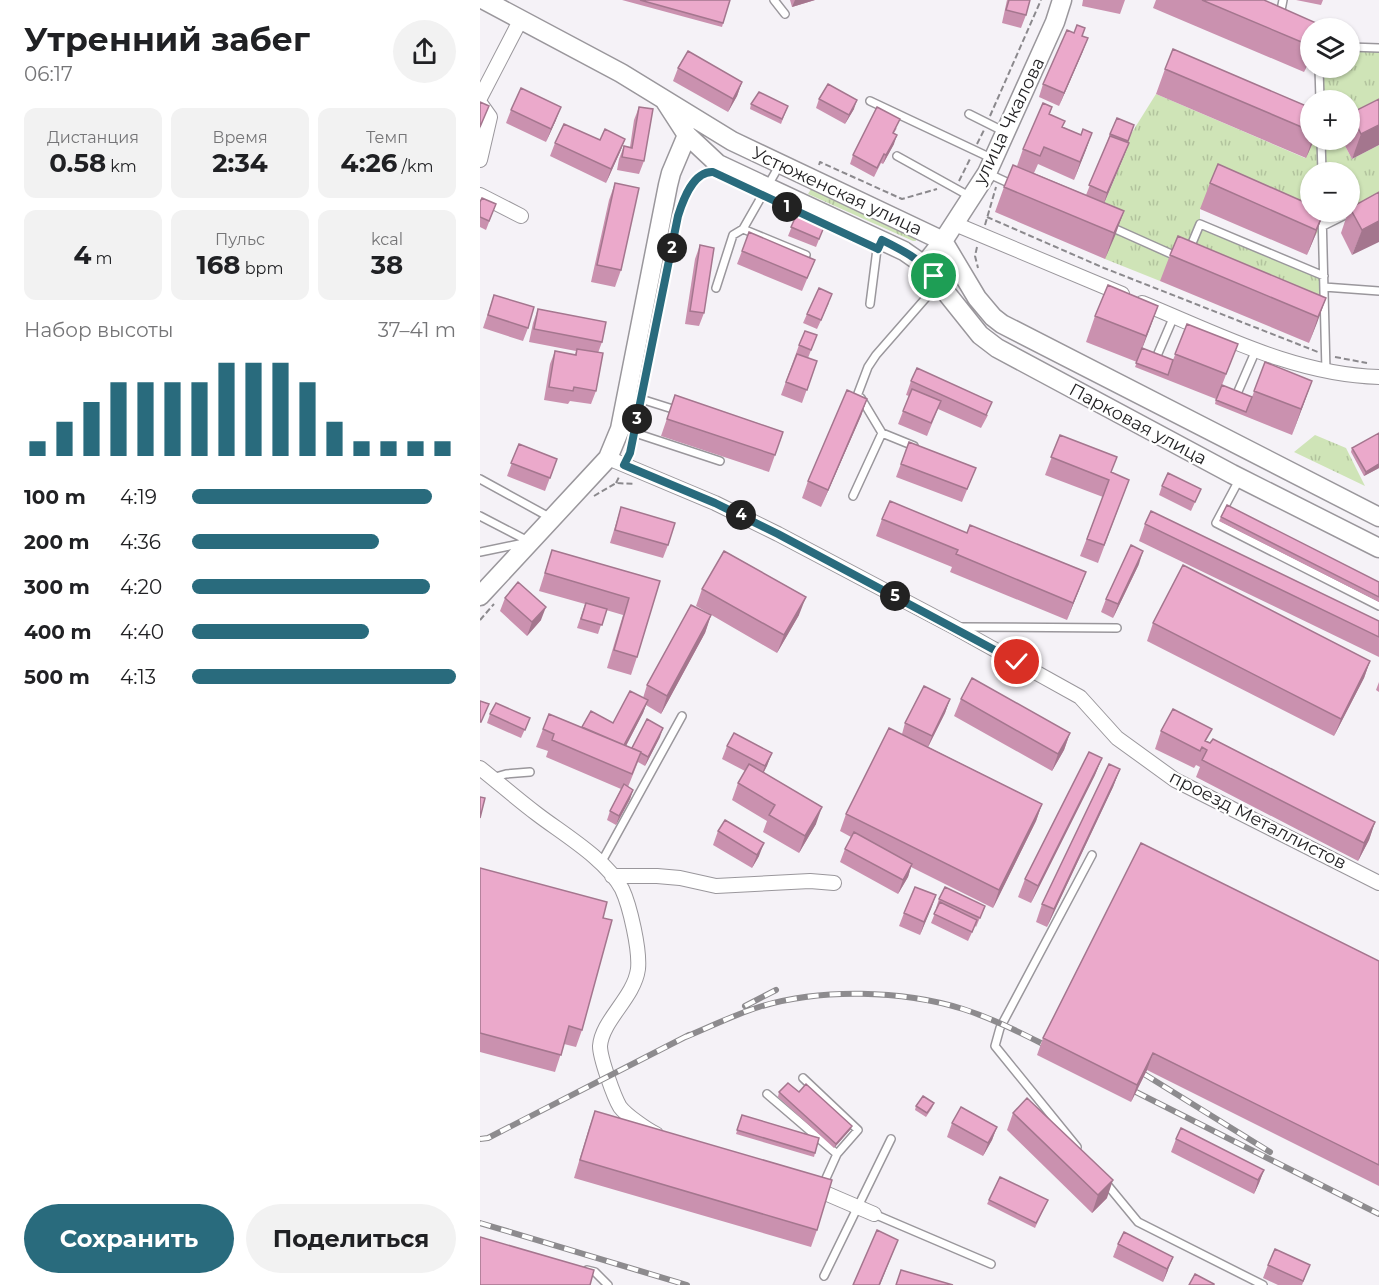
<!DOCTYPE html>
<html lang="ru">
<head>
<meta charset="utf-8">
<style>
	:root { --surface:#fff; --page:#f2f2f2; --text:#202124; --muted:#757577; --accent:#296b7d }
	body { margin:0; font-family:Montserrat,sans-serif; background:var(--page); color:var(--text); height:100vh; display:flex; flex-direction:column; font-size:22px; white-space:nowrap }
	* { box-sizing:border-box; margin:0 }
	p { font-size:20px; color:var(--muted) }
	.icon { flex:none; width:33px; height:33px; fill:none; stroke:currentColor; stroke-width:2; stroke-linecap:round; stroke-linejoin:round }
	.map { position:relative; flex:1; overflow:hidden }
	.panel { display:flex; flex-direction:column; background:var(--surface); width:480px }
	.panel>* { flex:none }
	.tools { position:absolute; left:820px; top:18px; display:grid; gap:12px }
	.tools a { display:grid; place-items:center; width:60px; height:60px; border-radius:50%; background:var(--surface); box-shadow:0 2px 4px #0004; font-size:30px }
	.pin { position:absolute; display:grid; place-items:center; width:51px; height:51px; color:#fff; margin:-26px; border:3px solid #fff; border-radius:50%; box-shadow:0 2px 6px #0007 }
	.km { position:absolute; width:30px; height:30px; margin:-15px; border-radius:50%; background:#222; color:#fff; font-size:16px; line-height:30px; text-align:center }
	.round { display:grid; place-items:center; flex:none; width:63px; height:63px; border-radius:32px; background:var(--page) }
	.overview { display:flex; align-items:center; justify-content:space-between; height:102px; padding:0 24px }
	h1 { font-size:33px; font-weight:700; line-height:45px }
	.metrics { display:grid; grid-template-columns:repeat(3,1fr); gap:9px; height:102px; padding:6px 24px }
	.metrics div { display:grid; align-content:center; border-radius:12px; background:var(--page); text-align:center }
	.metrics b { font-size:26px; font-weight:700 }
	.metrics small { font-size:16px; font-weight:400 }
	.metrics p { font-size:16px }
	.chart { height:168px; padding:12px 24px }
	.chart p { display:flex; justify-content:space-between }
	.chart svg { width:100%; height:108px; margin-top:6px; stroke:var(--accent); stroke-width:6 }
	.action { display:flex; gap:12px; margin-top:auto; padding:12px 24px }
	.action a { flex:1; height:69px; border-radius:36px; background:var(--accent); color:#fff; font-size:24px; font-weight:700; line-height:69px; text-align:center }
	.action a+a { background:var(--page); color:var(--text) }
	ul { padding:0 24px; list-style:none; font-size:20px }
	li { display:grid; grid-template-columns:96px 72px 1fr; align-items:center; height:45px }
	li i { height:15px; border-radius:8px; background:var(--accent) }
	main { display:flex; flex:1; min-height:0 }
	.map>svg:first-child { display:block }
	.grass { fill:url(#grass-tufts) }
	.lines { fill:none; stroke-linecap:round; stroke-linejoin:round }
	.lane-casing { stroke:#9a979c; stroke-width:10 }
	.street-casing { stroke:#9a979c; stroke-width:16 }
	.secondary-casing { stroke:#9a979c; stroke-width:21 }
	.path { stroke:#8b898d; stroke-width:2; stroke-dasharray:6 3; stroke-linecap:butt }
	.lane { stroke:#fff; stroke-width:7 }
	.street { stroke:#fff; stroke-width:14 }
	.secondary { stroke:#fff; stroke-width:18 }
	.rail-casing { stroke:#8d8b8e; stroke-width:6 }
	.rail { stroke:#fff; stroke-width:4; stroke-dasharray:11; stroke-linecap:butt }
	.wall { fill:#ca91af }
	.shaded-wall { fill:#a4768e }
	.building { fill:#eba9cb; stroke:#a4768e; stroke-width:1.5 }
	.route-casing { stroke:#fff; stroke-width:12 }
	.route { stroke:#296b7d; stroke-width:8 }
	.labels { text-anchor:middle; stroke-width:4.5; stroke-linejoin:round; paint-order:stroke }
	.street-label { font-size:18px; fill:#242325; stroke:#fff }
</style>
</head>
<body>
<main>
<section class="panel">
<div class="overview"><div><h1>Утренний забег</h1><p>06:17</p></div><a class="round"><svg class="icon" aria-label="share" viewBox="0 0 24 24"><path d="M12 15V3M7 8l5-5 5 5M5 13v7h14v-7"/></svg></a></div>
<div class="metrics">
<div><p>Дистанция</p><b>0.58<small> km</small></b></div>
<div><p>Время</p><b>2:34</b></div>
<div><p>Темп</p><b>4:26<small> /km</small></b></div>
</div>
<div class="metrics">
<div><b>4<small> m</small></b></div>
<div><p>Пульс</p><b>168<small> bpm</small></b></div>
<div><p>kcal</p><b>38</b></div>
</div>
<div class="chart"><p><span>Набор высоты</span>37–41 m</p>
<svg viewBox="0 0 160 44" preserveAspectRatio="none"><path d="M5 44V38M15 44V30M25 44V22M35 44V14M45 44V14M55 44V14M65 44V14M75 44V6M85 44V6M95 44V6M105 44V14M115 44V30M125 44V38M135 44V38M145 44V38M155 44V38"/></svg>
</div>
<ul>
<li><b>100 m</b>4:19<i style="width:91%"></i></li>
<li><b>200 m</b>4:36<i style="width:71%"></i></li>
<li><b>300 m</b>4:20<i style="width:90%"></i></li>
<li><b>400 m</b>4:40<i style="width:67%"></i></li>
<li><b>500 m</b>4:13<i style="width:100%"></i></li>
</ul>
<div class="action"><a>Сохранить</a><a>Поделиться</a></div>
</section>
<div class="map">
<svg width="899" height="1285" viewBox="0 0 899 1285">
	<defs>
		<pattern id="grass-tufts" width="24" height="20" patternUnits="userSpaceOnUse" patternTransform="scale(1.5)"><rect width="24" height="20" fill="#cfe4b7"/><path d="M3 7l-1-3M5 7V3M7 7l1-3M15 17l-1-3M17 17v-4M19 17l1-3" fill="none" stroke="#b2c39d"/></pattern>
	</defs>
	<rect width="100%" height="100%" fill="#f5f2f7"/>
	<path class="grass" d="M870,49L899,51V106L870,117V100H842L841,68H870Z
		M676,94L825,158L834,140H862L872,159L899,145V196L870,210V172H831V212H867L845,222L835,236L720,209V224L844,276V318L705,260L680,281L625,259L623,206L644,156L651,134Z
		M331,189L435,237L436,241H433L328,194Z
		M835,435L866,448L885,486L814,452Z"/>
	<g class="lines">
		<g class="lane-casing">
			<path id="lane" d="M294,0L305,14
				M800,15L803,0
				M870,47L899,48
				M839,68L840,100
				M390,101L511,158
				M489,114L523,131
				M841,140L842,172
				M417,156L491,197
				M299,166L263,229L326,255
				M507,173L533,185
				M842,212L846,371
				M843,226L875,210
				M631,227L698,257
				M710,248L720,224L844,276
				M844,287L899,291
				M236,288L253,235L263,229
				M390,304L397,249L401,243
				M676,358L694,316
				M377,396L388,367L396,355L458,284
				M756,396L776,350
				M146,397L161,399L199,411
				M381,398L402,433L434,446
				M143,429L240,461
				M0,479L71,518
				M759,480L736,523L899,606
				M373,496L402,433
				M0,516L50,542
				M0,552L44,543
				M479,627L637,628
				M12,778L26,774L50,772
				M121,863L202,716
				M323,1078L378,1130L357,1154L343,1185
				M287,1094L357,1154
				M597,1147L515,1046L520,1028L612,855
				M625,1182L658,1222L783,1285
				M394,1214L511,1264
				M107,1270L115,1272L128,1285
				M344,1276L411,1139"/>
		</g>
		<g class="street-casing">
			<path id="street" d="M0,98L41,19
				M0,103L10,117L0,160
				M0,195L41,216
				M475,224L642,294
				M662,303C738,334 815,375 899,377
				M128,458L235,503L298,534L474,627L600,697L637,738L695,780L899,883
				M0,768C19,783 37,799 57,814C83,834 126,859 142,889C150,906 160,950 158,969C154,998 122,1020 120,1046C120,1058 134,1097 140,1107C146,1115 167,1130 176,1134
				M132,876H177L200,878L236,886L330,881L354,883
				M331,1187L394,1214"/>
		</g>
		<g class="secondary-casing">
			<path id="secondary" d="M4,0L141,73L252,141L463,241L497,298L513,317L522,324L899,517
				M185,101L207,135L238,164L424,251L444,265L500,335L517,348L752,474L899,548
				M444,265L463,241L507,173L575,22L582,0
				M0,596L128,458L140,429L188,185L191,173L207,135"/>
		</g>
		<path class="path" d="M510,116L561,0
			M497,144L504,130
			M339,165L340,162L422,199L457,189
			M479,181L491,157
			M198,215C204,199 210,183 225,173
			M507,217L624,268L838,352
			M505,225L516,187
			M497,247L495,256L498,268
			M855,357L887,363
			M150,454L153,441
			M136,483L140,475
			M114,496L136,483L155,484
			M0,620L14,604"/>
		<use href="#lane" class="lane"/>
		<use href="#street" class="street"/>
		<use href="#secondary" class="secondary"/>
		<g class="rail-casing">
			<path id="rail" d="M265,1006L296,990
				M203,1038C228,1028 253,1015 279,1007C340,988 422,990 483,1009C511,1018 537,1031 563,1044
				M664,1074L790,1152
				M656,1092L899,1214
				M0,1139L8,1138L209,1035
				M0,1223L207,1285"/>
		</g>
		<use href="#rail" class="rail"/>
	</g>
	<path class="wall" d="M142,0H250L242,27Z
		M310,0H335L312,7Z
		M527,0H550L546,15L541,28L522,23Z
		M603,0H645L640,14L602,6Z
		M676,0H784L831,28V57L824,72L673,8Z
		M816,0H843L841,5Z
		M605,28L602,36L603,51L579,106L559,97L563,84L594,33Z
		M198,68L262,82L257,96L248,112L193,81Z
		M685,69L831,108V140H834L826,158L676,94Z
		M339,99L374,109L365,124L336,108Z
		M899,99L872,159L862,140H870L871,113Z
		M271,104L308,106L301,124L270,109Z
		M159,107L164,161L159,174L137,170L139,159L144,146L150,147L154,120Z
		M572,107L570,114L583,127L601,135L612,133L594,180L558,164L554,173L606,195L627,143L630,134L654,125L648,143H649L644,156L624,203L644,211L625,259L515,212L524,187L537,166L543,149Z
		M31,110L76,120L66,142L26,123Z
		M417,128L414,133V144L403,164L401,163L394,177L370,164L373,155Z
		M145,139L140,152L126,183L70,156L75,143Z
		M135,183L141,270L135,287L111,282L129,200Z
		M730,183L844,212L835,236L827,255L720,209Z
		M899,192L872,255L861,233L868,212H870V208Z
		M0,202L16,204L6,230L0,227Z
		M316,216L344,227L336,247L308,236Z
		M220,245L224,313L219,326L205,324L215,259Z
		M262,251L335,260L322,291L257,264Z
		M690,255L846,298L829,343L680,281Z
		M14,295L48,328L43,341L3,328Z
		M349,303L337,329L323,323L327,314Z
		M678,306L662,348L693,360L707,324L758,344L742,385L772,397L785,362L832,381L812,435L735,404L736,399L655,367L657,362L606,342L615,316Z
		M58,309L122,342L118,353L116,391L111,404L90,401L88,404L64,400L70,364L75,351L95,355L96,351L49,342L53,323Z
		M337,335L328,358L337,361L322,403L301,395L319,345Z
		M431,381L508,415L501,428L458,409L447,436L418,424L429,396L426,395Z
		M195,395L303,432L289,472L181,436Z
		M387,399L381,416L341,507L322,498L328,481Z
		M580,435L632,473L649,480L618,563L600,556L623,497L565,475Z
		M429,442L496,468L482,502L416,477Z
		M39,444L77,459L65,491L27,476Z
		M872,448L899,468L884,476L871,452Z
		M682,486L721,489L711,511L679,495Z
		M141,507L188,545L183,558L130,543Z
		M741,517L899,582V602L739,521Z
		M402,519L487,533L606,572L587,620L470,572L472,567L396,536Z
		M665,524L899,621V657L659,541Z
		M72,550L180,581L157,657L151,675L127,668L143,615L126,610L118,634L97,628L105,604L59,591Z
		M659,564L633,618L621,612L626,599Z
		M222,589L319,615L297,653L216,606Z
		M25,598L61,620L47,636L20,611Z
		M231,615L225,633L181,714L166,705L163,713L146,746L152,748L180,737L165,766L158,762L148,787L153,790L150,799L136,825L127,820L130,811L141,789L66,757L68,751L56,747L63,729L102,728L133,723L163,698L167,685Z
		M673,623L890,661L884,678L854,736L667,641Z
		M899,682V692L896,690Z
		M470,699L465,713L448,747L562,804L556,821L513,908L431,867L428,877L418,894L360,862L365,849L371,837L360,831L366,814L422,734L425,723Z
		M481,699L590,733L584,750L572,771L474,716Z
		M10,714L50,718L41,738L7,723Z
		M681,731L727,741L895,822L889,840L878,861L716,777L720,767L716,765L714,768L675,749Z
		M247,746L292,753L284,772L336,824L319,853L283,832L287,821L252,800L258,783L265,771L242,759Z
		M622,758L615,775L551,903L538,897L545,879Z
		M640,769L633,787L567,927L556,922L562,904Z
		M238,831L279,856L272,868L233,845Z
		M0,868L123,918L102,1030L96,1047L84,1044L75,1072L0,1052Z
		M456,895L440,935L419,926L424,913Z
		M459,899L505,906L496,927L495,926L488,941L451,923L457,908H456Z
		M899,961V1186L667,1070L651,1102L557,1055L563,1038Z
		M299,1092H319L370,1130L354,1148L298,1097Z
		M454,1103L452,1108L446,1117L435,1110L436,1106Z
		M115,1111L337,1230L331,1247L94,1178L109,1128Z
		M533,1113L627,1198L612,1213L527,1130Z
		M262,1115L339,1138L334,1157L256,1134Z
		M472,1123L517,1127L512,1140L503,1156L467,1137Z
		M696,1139L784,1170L779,1183L774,1194L691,1152Z
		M509,1200H568L555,1228L507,1204Z
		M644,1232L688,1270L683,1282L633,1257L638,1244Z
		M788,1265L825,1278L822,1285H798L783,1278Z"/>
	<path class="shaded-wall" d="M315,0H335L312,7Z
		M608,38L603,51L579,106L584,93Z
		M831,53V57L824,72Z
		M262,82L257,96L248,112L253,99Z
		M377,100L374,109L365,124L369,115Z
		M81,107L76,120L66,142L71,129Z
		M899,125V145L872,159L881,134Z
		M612,133L606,150L594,180L600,162Z
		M417,135L414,144L403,164L406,155Z
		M145,139L140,152L126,183L131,169Z
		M832,140H834L826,158Z
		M649,143L644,156L623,206L627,193Z
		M644,211L635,236L625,259L634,233Z
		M844,212L835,236L827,255L836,230Z
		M899,221V242L872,255L882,230Z
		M846,298L837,323L829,343L838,317Z
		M678,306L669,331L657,362L666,336Z
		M832,381L823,406L812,435L821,409Z
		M387,399L381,416L341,507L348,490Z
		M899,464V468L884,476L886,472Z
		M663,551L659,564L633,618L638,604Z
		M606,572L599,590L587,620L593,603Z
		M326,597L319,615L297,653L304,635Z
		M66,607L61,620L47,636L52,622Z
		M231,615L225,633L181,714L187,696Z
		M890,661L884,678L854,736L861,719Z
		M470,699L465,713L447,749L452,736Z
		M168,700L163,713L138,761L143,748Z
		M183,728L180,737L165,766L168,757Z
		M590,733L584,750L572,771L578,754Z
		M292,753L287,766L280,779L285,766Z
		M622,758L615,775L551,903L558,886Z
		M640,769L633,787L567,927L574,909Z
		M153,790L150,799L136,825L139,816Z
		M562,804L556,821L513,908L519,890Z
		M342,807L336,824L319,853L325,836Z
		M895,822L889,840L878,861L884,843Z
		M284,843L279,856L272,868L277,855Z
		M432,864L428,877L418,894L423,880Z
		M456,895L451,909L440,935L444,922Z
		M673,1053L667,1070L651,1102L657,1085Z
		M372,1126L370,1130L354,1148L356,1144Z
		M517,1127L512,1140L503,1156L508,1143Z
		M784,1170L779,1183L774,1194L778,1180Z
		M633,1180L627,1198L612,1213L618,1195Z
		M418,1240L400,1285H399Z
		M693,1257L688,1270L683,1282L687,1269Z"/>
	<path class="building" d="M160,0H250L243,23Z
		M529,0H550L546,15L526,10Z
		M722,0H784L843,26L842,28H831V46Z
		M597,25L605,28L602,36L608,38L584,93L563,84L587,30L594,33Z
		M693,49L831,108V131L685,69Z
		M208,51L262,82L253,99L198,68Z
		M348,84L377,100L369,115L339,99Z
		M41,88L81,107L71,129L31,110Z
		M279,92L308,106L302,119L271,104Z
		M899,99V125L881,134L871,113Z
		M0,102L9,106L0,127Z
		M563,103L572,107L569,114L585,121L582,127L601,135L603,129L612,133L600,162L564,147L560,156L543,149Z
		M159,107L173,109L164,161L142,157L144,146L152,148Z
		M397,107L420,119L413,133L417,135L406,155L404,154L397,168L373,155Z
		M637,118L654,125L648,141L630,134Z
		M84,124L120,140L125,129L145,139L131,169L75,143Z
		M630,136L649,143L627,193L609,185Z
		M738,164L831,205V212H844L836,230L730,183Z
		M533,165L644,211L634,233L524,187Z
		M135,183L159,188L141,270L117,265Z
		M899,192V221L882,230L870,208Z
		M2,198L16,204L9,221L0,217V202Z
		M316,216L344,227L339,239L311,227Z
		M269,232L335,260L327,278L262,251Z
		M698,236L846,298L838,317L690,255Z
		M220,245L234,248L224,313L210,311Z
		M628,285L678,306L666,336L615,316Z
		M339,288L352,294L341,320L327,314Z
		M14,295L54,307L48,328L8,315Z
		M58,309L126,322L122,342L54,329Z
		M707,324L758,344L746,374L695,354Z
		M325,331L337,335L331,350L319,345Z
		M662,348L693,360L688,375L656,363Z
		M97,349L123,353L116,391L94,387L93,391L69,387L75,351L96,355Z
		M317,354L337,361L327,390L306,382Z
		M785,362L832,381L821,409L774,391Z
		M437,368L512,402L506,415L431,381Z
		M742,385L772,397L766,412L736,400Z
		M432,389L461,401L451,423L423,411Z
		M367,390L387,399L348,490L328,481Z
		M195,395L303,432L295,455L187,419Z
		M899,433V464L886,472L872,448Z
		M580,435L637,457L631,472L649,480L624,545L607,539L629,480L571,457Z
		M429,442L496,468L487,489L421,464Z
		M39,444L77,459L70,478L31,463Z
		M688,473L721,489L715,502L682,486Z
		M410,501L487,533L490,525L606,572L593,603L476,554L478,550L402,519Z
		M747,505L899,582V597L741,517Z
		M141,507L195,523L188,545L135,530Z
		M671,511L899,621V637L665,524Z
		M651,545L663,551L638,604L626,599Z
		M72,550L180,581L157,657L134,650L149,598L65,573Z
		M244,551L326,597L304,635L222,589Z
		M703,565L890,661L861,719L673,623Z
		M38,582L66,607L52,622L25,598Z
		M106,603L127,609L122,625L101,619Z
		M211,605L231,615L187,696L167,685Z
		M492,678L590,733L578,754L481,699Z
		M444,686L470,699L452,736L425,723Z
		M150,691L168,700L144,745L102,727L111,711L133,723Z
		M0,701L9,704L1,722H0Z
		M16,703L50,718L45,730L10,714Z
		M693,709L732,729L725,741L730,743L733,739L895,822L884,843L722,760L727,750L722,747L720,751L681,731Z
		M69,714L161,752L152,774L72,740L74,734L63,729Z
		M167,719L183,728L168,757L161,753V752L152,748Z
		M409,728L562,804L519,890L366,814Z
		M254,733L292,753L285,766L247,746Z
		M609,752L622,758L558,886L545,879Z
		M269,764L342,807L325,836L289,815L295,805L258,783Z
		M629,764L640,769L574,909L562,904Z
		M144,784L153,790L139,816L130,811Z
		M0,797L5,798L0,818Z
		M245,820L284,843L277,855L238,831Z
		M374,832L432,864L423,880L365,849Z
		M661,843L899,961V1165L673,1053L657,1085L563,1038Z
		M0,868L127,902L123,918L132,920L102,1030L89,1026L81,1055L0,1033Z
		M435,887L456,895L444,922L424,913Z
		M465,887L505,906L500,918L459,899Z
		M460,902L497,920L492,932L454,914Z
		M308,1083L319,1092L326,1084L372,1126L356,1144L299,1092Z
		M443,1096L454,1103L447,1113L436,1106Z
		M547,1098L633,1180L618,1195L533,1113Z
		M481,1107L517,1127L508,1143L472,1123Z
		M115,1111L352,1180L337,1230L100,1160Z
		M262,1115L339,1138L335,1153L257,1130Z
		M701,1128L784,1170L778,1180L696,1139Z
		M520,1177L568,1200L556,1223L509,1200Z
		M397,1230L418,1240L399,1285H373Z
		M644,1232L693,1257L687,1269L638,1244Z
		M0,1237L114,1270L110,1285H0Z
		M795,1249L830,1265L823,1281L788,1265Z
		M421,1270L473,1285H416Z
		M715,1274L734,1284V1285H709Z"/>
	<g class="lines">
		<g class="route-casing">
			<path id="route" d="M454,276C440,259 422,250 402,240L398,249L233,172C213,171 203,200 198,216L150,453L144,465L235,503L298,534L537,662"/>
		</g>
		<use href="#route" class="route"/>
	</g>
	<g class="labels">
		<g class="street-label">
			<text transform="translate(529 121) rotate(-64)" y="6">улица Чкалова</text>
			<text transform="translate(357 191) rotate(25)" y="6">Устюженская улица</text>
			<text transform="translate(658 424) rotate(28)" y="6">Парковая улица</text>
			<text transform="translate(778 820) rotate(27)" y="6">проезд Металлистов</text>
		</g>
	</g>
</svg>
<div class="tools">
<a><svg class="icon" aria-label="layers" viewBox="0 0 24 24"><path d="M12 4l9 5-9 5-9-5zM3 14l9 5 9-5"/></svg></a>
<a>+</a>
<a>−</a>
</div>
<div class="pin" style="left:454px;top:276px;background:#1e9e55"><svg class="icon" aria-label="arrive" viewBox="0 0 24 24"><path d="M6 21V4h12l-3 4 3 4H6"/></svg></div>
<div class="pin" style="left:537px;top:662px;background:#d93025"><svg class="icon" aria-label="check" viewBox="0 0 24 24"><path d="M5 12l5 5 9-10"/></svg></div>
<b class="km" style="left:307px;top:207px">1</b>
<b class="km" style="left:192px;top:248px">2</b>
<b class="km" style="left:157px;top:419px">3</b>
<b class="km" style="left:261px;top:515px">4</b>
<b class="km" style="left:415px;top:596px">5</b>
</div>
</main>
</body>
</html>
